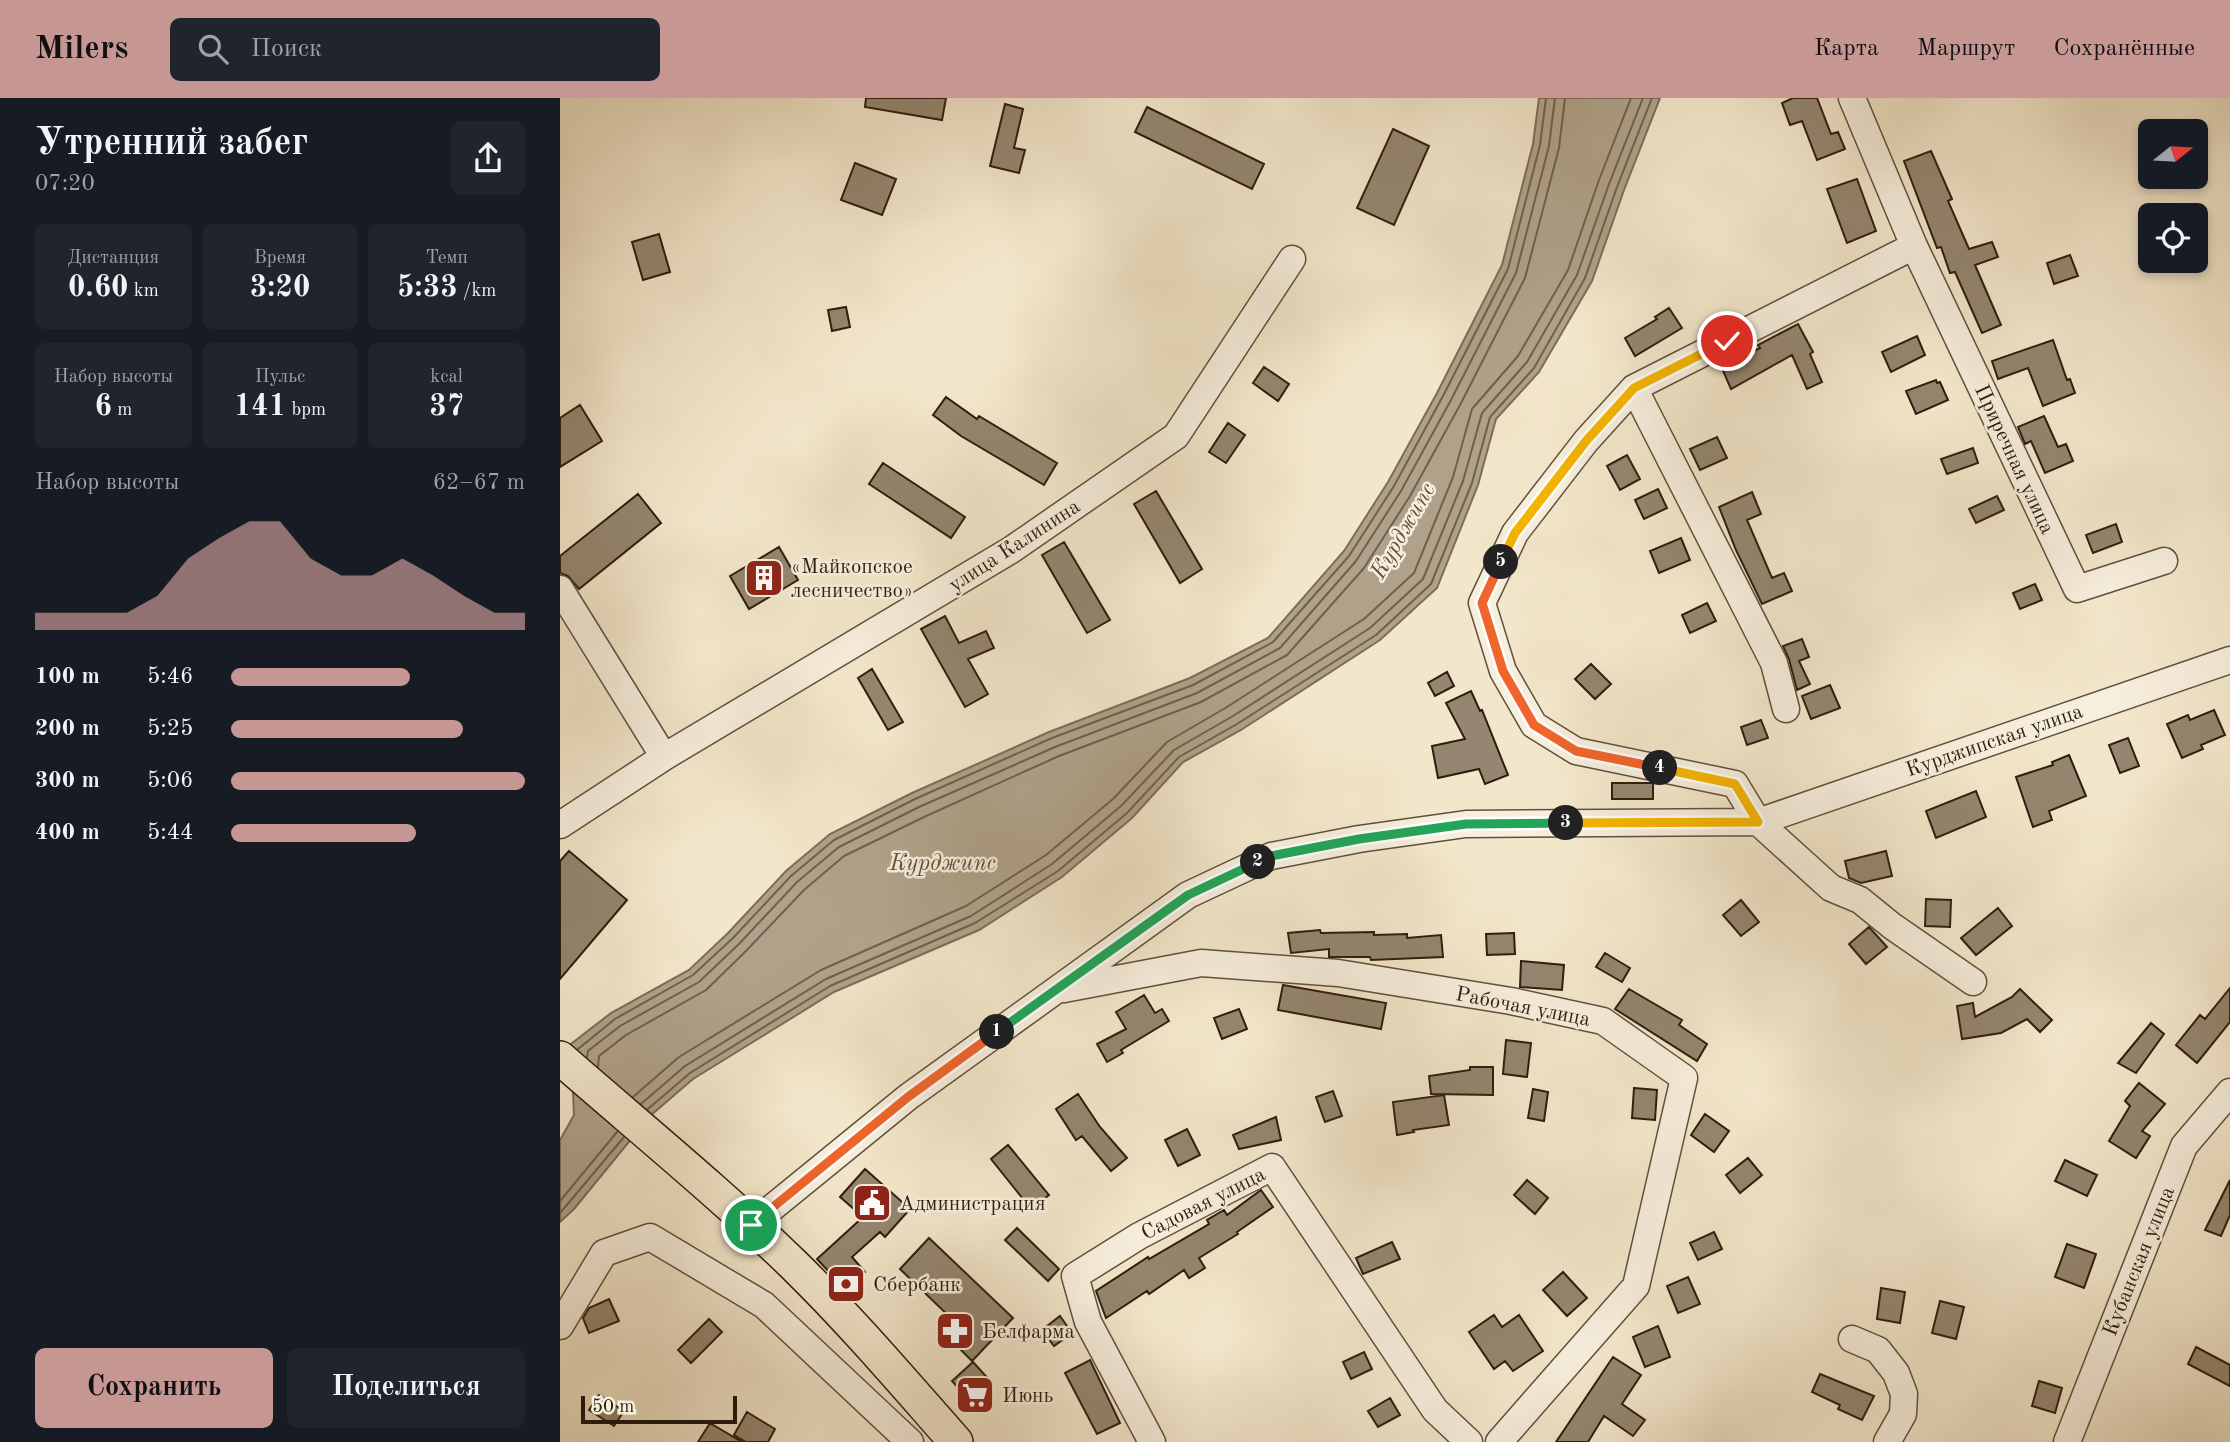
<!DOCTYPE html>
<html lang="ru">
<head>
<meta charset="utf-8">
<style>
	:root { --surface:#171b24; --page:#20242c; --text:#f1f3f6; --muted:#9ea1a6; --accent:#c59692 }
	body { margin:0; font-family:"Old Standard TT",serif; background:var(--page); color:var(--text); height:100vh; display:flex; flex-direction:column; font-size:26px; white-space:nowrap }
	* { box-sizing:border-box; margin:0 }
	p { font-size:23px; color:var(--muted) }
	.icon { flex:none; width:38px; height:38px; fill:none; stroke:currentColor; stroke-width:2; stroke-linecap:round; stroke-linejoin:round }
	.map { position:relative; flex:1; overflow:hidden }
	.drawer { display:flex; flex-direction:column; background:var(--surface); width:560px }
	.drawer>* { flex:none }
	.needle { width:46px; rotate:72deg }
	.fabs { position:absolute; left:1578px; top:21px; display:grid; gap:14px }
	.fabs a { display:grid; place-items:center; width:70px; height:70px; border-radius:10px; background:var(--surface); box-shadow:0 4px 10px #0003; font-size:35px }
	.scale { position:absolute; left:21px; bottom:18px; width:156px; box-sizing:border-box; padding-left:7px; border:4px solid #2e1d0d; border-top:0; font-size:19px; line-height:24px; white-space:nowrap; color:#2e1d0d; -webkit-text-stroke:5px #f7efdd; paint-order:stroke }
	.pin { position:absolute; display:grid; place-items:center; width:60px; height:60px; color:#fff; margin:-30px; border:4px solid #fff; border-radius:50%; box-shadow:0 2px 7px #0007 }
	.km { position:absolute; width:35px; height:35px; margin:-18px; border-radius:50%; background:#222; color:#fff; font-size:19px; line-height:35px; text-align:center }
	.round { display:grid; place-items:center; flex:none; width:74px; height:74px; border-radius:10px; background:var(--page) }
	.overview { display:flex; align-items:center; justify-content:space-between; height:119px; padding:0 35px }
	h1 { font-size:38px; font-weight:800; line-height:52px }
	.figures { display:grid; grid-template-columns:repeat(3,1fr); gap:10px; height:119px; padding:7px 35px }
	.figures div { display:grid; align-content:center; border-radius:10px; background:var(--page); text-align:center }
	.figures b { font-size:30px; font-weight:800 }
	.figures small { font-size:19px; font-weight:400 }
	.figures p { font-size:19px }
	.chart { height:196px; padding:14px 35px }
	.chart p { display:flex; justify-content:space-between }
	.chart svg { width:100%; height:126px; margin-top:7px; fill:var(--accent); opacity:.7 }
	.action { display:flex; gap:14px; margin-top:auto; padding:14px 35px }
	.action a { flex:1; height:80px; border-radius:10px; background:var(--accent); color:#111; font-size:28px; font-weight:800; line-height:80px; text-align:center }
	.action a+a { background:var(--page); color:var(--text) }
	ul { padding:0 35px; list-style:none; font-size:23px }
	li { display:grid; grid-template-columns:112px 84px 1fr; align-items:center; height:52px }
	li i { height:18px; border-radius:9px; background:var(--accent) }
	header { display:flex; align-items:center; gap:42px; box-sizing:border-box; height:98px; padding:0 35px; background:var(--accent); color:#111 }
	header strong { font-size:33px }
	nav { display:flex; gap:38px; margin-inline-start:auto; font-size:24px }
	.search { width:490px; height:63px; background:var(--page); display:flex; align-items:center; gap:18px; box-sizing:border-box; padding:0 24px; border-radius:10px; color:var(--muted); font-size:26px }
	main { display:flex; flex:1; min-height:0 }
	.map>svg:first-child { display:block }
	.water { fill:#b0a28a; stroke:#7c6d58; stroke-width:2 }
	.lines { fill:none; stroke-linecap:round; stroke-linejoin:round }
	.shore { stroke:#6f604c; stroke-width:2 }
	.building { fill:#948670; stroke:#2e1d0d; stroke-width:2 }
	.minor-casing { stroke:#5f503c; stroke-width:29 }
	.major-casing { stroke:#2e1d0d; stroke-width:36 }
	.minor { stroke:#f7efdd; stroke-width:26 }
	.major { stroke:#f3e7cb; stroke-width:33 }
	.split-1-casing { stroke:#fff; stroke-width:14 }
	.split-2-casing { stroke:#fff; stroke-width:14 }
	.split-3-casing { stroke:#fff; stroke-width:14 }
	.split-4-casing { stroke:#fff; stroke-width:14 }
	.split-5-casing { stroke:#fff; stroke-width:14 }
	.split-6-casing { stroke:#fff; stroke-width:14 }
	.split-1 { stroke:#f0652b; stroke-width:9 }
	.split-2 { stroke:#22a559; stroke-width:9 }
	.split-3 { stroke:#22a559; stroke-width:9 }
	.split-4 { stroke:#f5b400; stroke-width:9 }
	.split-5 { stroke:#f0652b; stroke-width:9 }
	.split-6 { stroke:#f5b400; stroke-width:9 }
	.labels { text-anchor:middle; stroke-width:5; stroke-linejoin:round; paint-order:stroke }
	.street-label { font-size:21px; fill:#2e1d0d; stroke:#f7efdd }
	.poi-label { font-size:21px; fill:#2e1d0d; stroke:#f7efdd; text-anchor:start }
	.water-label { font-size:23px; font-style:italic; fill:#62523f; stroke:#f7efdd }
</style>
</head>
<body>
<header>
<strong>Milers</strong>
<div class="search"><svg class="icon" aria-label="search" viewBox="0 0 24 24"><circle cx="10" cy="10" r="6"/><path d="M15 15l6 6"/></svg>Поиск</div>
<nav><a>Карта</a><a>Маршрут</a><a>Сохранённые</a></nav>
</header>
<main>
<section class="drawer">
<div class="overview"><div><h1>Утренний забег</h1><p>07:20</p></div><a class="round"><svg class="icon" aria-label="share" viewBox="0 0 24 24"><path d="M12 15V3M7 8l5-5 5 5M5 13v7h14v-7"/></svg></a></div>
<div class="figures">
<div><p>Дистанция</p><b>0.60<small> km</small></b></div>
<div><p>Время</p><b>3:20</b></div>
<div><p>Темп</p><b>5:33<small> /km</small></b></div>
</div>
<div class="figures">
<div><p>Набор высоты</p><b>6<small> m</small></b></div>
<div><p>Пульс</p><b>141<small> bpm</small></b></div>
<div><p>kcal</p><b>37</b></div>
</div>
<div class="chart"><p><span>Набор высоты</span>62–67 m</p>
<svg viewBox="0 0 160 44" preserveAspectRatio="none"><path d="M0 44V38L10 38L20 38L30 38L40 32L50 19L60 12L70 6L80 6L90 19L100 25L110 25L120 19L130 25L140 32L150 38L160 38V44z"/></svg>
</div>
<ul>
<li><b>100 m</b>5:46<i style="width:61%"></i></li>
<li><b>200 m</b>5:25<i style="width:79%"></i></li>
<li><b>300 m</b>5:06<i style="width:100%"></i></li>
<li><b>400 m</b>5:44<i style="width:63%"></i></li>
</ul>
<div class="action"><a>Сохранить</a><a>Поделиться</a></div>
</section>
<div class="map">
<svg width="1670" height="1344" viewBox="0 0 1670 1344">
	<rect width="100%" height="100%" fill="#f3e7cb"/>
	<filter id="stains"><feTurbulence type="fractalNoise" baseFrequency=".00286" numOctaves="4"/><feColorMatrix values="0 0 0 0 .2 0 0 0 0 .09 0 0 0 0 .02 0 0 0 .5 -.17"/></filter>
	<radialGradient id="worn" r=".72"><stop offset=".6" stop-color="#630" stop-opacity="0"/><stop offset="1" stop-color="#630" stop-opacity=".3"/></radialGradient>
	<path class="water" d="M979,0H1100L1064,92L1032,183L979,274L936,321L918,387L877,490L820,542L681,632L623,664L572,720L502,779L419,832L274,894L133,981L90,1018L14,1111L0,1124V1042L14,1017L11,946L51,915L129,872L168,835L226,773L270,736L352,695L489,634L630,580L708,540L784,453L828,384L877,295L942,167L973,46Z"/>
	<g class="lines">
		<path class="shore" d="M18,951L55,921L133,877L173,840L231,778L274,742L355,701L492,640L633,587L713,544L789,458L834,388L883,298L948,171L980,47L986,0
			M27,959L28,953L60,928L139,884L179,846L237,784L279,749L359,709L495,649L637,595L720,550L796,463L841,393L891,302L956,175L989,48L995,0
			M38,969L39,958L66,937L146,892L186,853L244,792L284,758L364,719L499,658L641,604L727,557L804,470L850,398L900,307L965,180L999,50L1005,0
			M73,999L119,959L261,872L406,808L486,757L553,701L607,644L667,609L804,521L854,475L893,379L912,311L958,258L1008,172L1039,82L1071,0
			M81,1006L125,968L266,881L411,818L492,766L561,708L614,652L673,618L810,530L863,481L903,383L922,315L967,264L1017,177L1049,86L1083,0
			M88,1011L130,975L270,888L415,825L498,773L567,715L619,659L677,626L816,537L871,486L912,385L930,319L974,270L1025,180L1057,89L1092,0
			M0,1103L57,1034
			M0,1115L64,1039"/>
	</g>
	<path class="building" d="M306,0H386L382,22L305,9Z
		M1233,0H1257L1271,36L1278,34L1285,51L1257,62L1242,23L1230,27L1222,5Z
		M445,6L463,11L454,50L465,52L459,75L430,68Z
		M587,9L704,66L692,91L575,34Z
		M833,31L869,48L834,127L797,110Z
		M1371,53L1392,101L1388,103L1409,151L1432,144L1438,159L1415,167L1441,227L1422,235L1395,174L1390,175L1381,149L1377,150L1344,63Z
		M295,65L336,81L322,117L281,102Z
		M1297,81L1316,133L1287,145L1267,91Z
		M99,136L110,174L83,182L72,144Z
		M1510,157L1518,178L1494,186L1487,165Z
		M286,209L290,229L272,233L268,212Z
		M1109,210L1122,230L1075,258L1065,240L1097,221L1095,219Z
		M1238,226L1253,254L1250,256L1262,284L1247,291L1232,257L1171,291L1161,268L1200,250L1198,247Z
		M1357,238L1365,257L1331,274L1322,254Z
		M1493,242L1507,282L1510,281L1515,295L1483,308L1468,270L1438,281L1432,263Z
		M704,269L729,286L718,303L693,285Z
		M1376,282L1377,285L1380,284L1388,302L1356,316L1346,293Z
		M386,299L417,321L419,318L497,365L484,387L401,338L373,317Z
		M20,307L42,343L0,369V320Z
		M1484,318L1498,349L1506,346L1513,363L1485,375L1471,343L1465,346L1458,329Z
		M668,325L685,337L666,365L649,354Z
		M1157,339L1167,360L1140,372L1130,351Z
		M1413,350L1418,365L1387,376L1381,361Z
		M1067,357L1080,381L1060,392L1047,368Z
		M323,365L405,419L391,440L309,386Z
		M1098,391L1107,410L1084,421L1075,402Z
		M596,393L642,471L620,485L574,406Z
		M1192,394L1201,416L1187,422L1212,480L1224,475L1232,493L1202,506L1176,452L1159,409Z
		M78,396L101,425L19,491L8,478L0,475V458Z
		M1437,398L1444,412L1416,425L1409,411Z
		M1556,426L1562,444L1533,455L1526,437Z
		M1121,440L1130,462L1099,475L1090,453Z
		M504,444L550,522L527,535L482,457Z
		M219,449L238,482L189,511L170,478Z
		M1475,486L1482,502L1460,511L1453,495Z
		M1147,505L1156,523L1130,535L1122,517Z
		M385,518L399,545L426,533L434,550L408,561L428,596L405,609L361,531Z
		M1242,541L1249,559L1239,563L1250,586L1237,592L1229,561L1223,548Z
		M1031,566L1051,586L1035,601L1015,581Z
		M312,571L343,624L328,632L298,580Z
		M887,574L894,588L875,598L868,585Z
		M1270,587L1280,610L1251,621L1242,598Z
		M911,593L920,613L922,612L948,677L925,686L919,671L878,680L872,648L905,641L886,605Z
		M1654,612L1665,637L1641,647L1643,651L1622,660L1607,626L1628,617L1630,622Z
		M1201,622L1208,640L1187,647L1181,629Z
		M1568,640L1579,668L1560,675L1549,647Z
		M1509,657L1526,698L1489,713L1492,722L1473,729L1456,679L1493,667L1492,664Z
		M1052,685H1093V701H1052Z
		M1416,693L1426,719L1376,740L1366,713Z
		M9,753L67,802L0,881V763Z
		M1326,753L1332,778L1301,785L1289,780L1285,763Z
		M1366,801L1391,802L1390,829L1365,828Z
		M1181,802L1199,824L1181,838L1163,817Z
		M1438,810L1452,828L1416,857L1401,840Z
		M1309,829L1327,849L1306,866L1289,846Z
		M760,832L761,835L814,834V837L847,836V840L881,837L883,859L811,862L810,859H769V851L731,855L728,835Z
		M954,835L955,856L927,857L926,836Z
		M1045,855L1070,870L1062,884L1036,869Z
		M961,863L1004,867L1002,892L960,889Z
		M723,887L826,905L821,931L718,912Z
		M1670,890V924L1637,965L1616,947L1640,917L1645,921Z
		M1069,891L1122,922L1119,927L1147,946L1137,963L1055,911Z
		M1460,891L1492,922L1480,934L1467,921L1441,935L1402,941L1397,908L1413,905L1415,919L1452,899Z
		M584,897L595,915L602,911L609,923L561,952L563,955L547,964L537,946L566,931L556,914Z
		M679,911L687,931L662,941L654,920Z
		M1591,925L1604,936L1576,975L1558,965Z
		M946,942L971,945L967,979L943,976Z
		M910,969H933V997L871,996L869,978L910,972Z
		M1579,985L1605,1006L1582,1033L1590,1038L1576,1060L1549,1043L1570,1008L1565,1003Z
		M1074,990L1097,992L1095,1022L1072,1020Z
		M973,991L988,994L984,1023L968,1020Z
		M773,993L782,1018L765,1024L756,999Z
		M518,996L540,1029L567,1060L551,1073L522,1038L516,1042L496,1011Z
		M884,997L889,1027L853,1032L854,1034L837,1037L833,1004Z
		M1145,1016L1169,1033L1154,1054L1131,1037Z
		M716,1019L721,1042L679,1051L673,1037Z
		M627,1031L640,1057L618,1068L605,1042Z
		M448,1047L489,1097L471,1111L431,1061Z
		M1188,1060L1202,1077L1180,1095L1166,1077Z
		M1505,1062L1537,1077L1527,1098L1495,1083Z
		M305,1071L350,1111L325,1139L320,1134L292,1159L305,1174L286,1192L257,1161L303,1119L280,1099Z
		M967,1082L988,1100L975,1116L954,1097Z
		M1670,1082V1117L1661,1138L1645,1132Z
		M701,1092L713,1109L677,1134L678,1136L639,1160L645,1170L629,1180L624,1172L589,1196L587,1193L546,1220L536,1193L588,1159L589,1161L649,1126L647,1122L664,1112L667,1117Z
		M457,1130L499,1171L488,1183L445,1142Z
		M1154,1134L1162,1151L1138,1162L1130,1145Z
		M369,1140L453,1220L412,1263L383,1234L394,1223L340,1171Z
		M832,1144L840,1161L803,1176L796,1160Z
		M1507,1146L1536,1156L1524,1190L1495,1179Z
		M1003,1174L1027,1200L1007,1218L983,1192Z
		M1128,1179L1140,1206L1118,1215L1107,1188Z
		M1321,1190L1345,1194L1340,1225L1317,1221Z
		M49,1201L59,1223L29,1235L23,1220L29,1210Z
		M1380,1203L1404,1209L1396,1241L1372,1235Z
		M934,1217L942,1229L959,1217L983,1253L953,1273L945,1263L934,1271L909,1234Z
		M500,1218L512,1235L494,1248L482,1232Z
		M149,1221L162,1234L131,1265L118,1252Z
		M1098,1228L1110,1259L1085,1269L1073,1239Z
		M1636,1249L1670,1267V1288L1628,1266Z
		M804,1254L812,1271L791,1281L783,1264Z
		M1053,1259L1081,1277L1062,1306L1085,1322L1073,1338L1044,1318L1028,1344H996Z
		M530,1262L560,1325L537,1336L505,1275Z
		M413,1264L432,1285L411,1304L392,1283Z
		M1260,1276L1314,1298L1302,1322L1278,1311L1280,1307L1252,1294Z
		M1479,1283L1502,1290L1495,1315L1472,1308Z
		M39,1297L64,1313L54,1328L29,1312Z
		M830,1300L840,1317L818,1329L808,1313Z
		M187,1314L215,1331L208,1344H186L174,1337Z
		M150,1325L182,1344H138Z"/>
	<g class="lines">
		<g class="minor-casing">
			<path id="minor" d="M1292,0L1354,148L1517,491L1604,463
				M1354,148L1074,290L1026,343L955,435L922,505L943,573L974,627L1016,653L1175,686L1198,724L1271,790L1300,802L1332,828L1413,884
				M1074,290L1214,565L1226,611
				M0,491L104,659
				M0,727L104,659L451,452L616,338L732,161
				M504,891L641,865L778,875L951,903L1043,923L1124,980L1076,1188L939,1344
				M191,1127L348,999L628,797L711,758L799,741L906,726L1198,724L1670,562
				M0,1228L44,1155L90,1139L204,1207L350,1344
				M1292,1241L1318,1252L1336,1275L1344,1296L1343,1316L1327,1344
				M592,1344L528,1224L515,1178L579,1138L712,1069L875,1312L909,1344
				M1507,1344L1624,1048L1670,994"/>
		</g>
		<g class="major-casing">
			<path id="major" d="M0,960C79,1029 160,1095 235,1168C292,1224 343,1284 396,1344"/>
		</g>
		<use href="#minor" class="minor"/>
		<use href="#major" class="major"/>
	</g>
	<g class="lines">
		<g class="split-1-casing">
			<path id="split-1" d="M191,1127L348,999L437,934"/>
		</g>
		<g class="split-2-casing">
			<path id="split-2" d="M437,934L628,797L698,764"/>
		</g>
		<g class="split-3-casing">
			<path id="split-3" d="M698,764L711,758L799,741L906,726L1006,725"/>
		</g>
		<g class="split-4-casing">
			<path id="split-4" d="M1006,725L1198,724L1175,686L1100,670"/>
		</g>
		<g class="split-5-casing">
			<path id="split-5" d="M941,464L922,505L943,573L974,627L1016,653L1100,670"/>
		</g>
		<g class="split-6-casing">
			<path id="split-6" d="M941,464L955,435L1026,343L1074,290L1167,243"/>
		</g>
		<use href="#split-1" class="split-1"/>
		<use href="#split-2" class="split-2"/>
		<use href="#split-3" class="split-3"/>
		<use href="#split-4" class="split-4"/>
		<use href="#split-5" class="split-5"/>
		<use href="#split-6" class="split-6"/>
	</g>
	<defs>
		<g id="building-square" transform="scale(2.0125)"><rect x="-9" y="-9" width="18" height="18" rx="4" fill="#8f2418" stroke="#f7efdd"/><path d="M-4-6H4V6H1V3H-1V6H-4ZM-2.5-4.3h1.7v1.8h-1.7ZM.8-4.3h1.7v1.8H.8ZM-2.5-1h1.7V.8h-1.7ZM.8-1h1.7V.8H.8Z" fill="#fff"/></g>
		<g id="civic-square" transform="scale(2.0125)"><rect x="-9" y="-9" width="18" height="18" rx="4" fill="#8f2418" stroke="#f7efdd"/><path d="M-.6-6.5H3V-4.5H.6V-3L4-1V1h2V6H-6V1h2V-1L-.6-3ZM-1.2 2.5V6h2.4V2.5Z" fill="#fff"/></g>
		<g id="bank-square" transform="scale(2.0125)"><rect x="-9" y="-9" width="18" height="18" rx="4" fill="#8f2418" stroke="#f7efdd"/><path d="M-6-4H6V4H-6ZM0-2.3a2.3 2.3 0 1 0 0 4.6a2.3 2.3 0 1 0 0-4.6Z" fill="#fff"/></g>
		<g id="pharmacy-square" transform="scale(2.0125)"><rect x="-9" y="-9" width="18" height="18" rx="4" fill="#8f2418" stroke="#f7efdd"/><path d="M-2-6h4v4h4v4h-4v4h-4v-4h-4v-4h4Z" fill="#fff"/></g>
		<g id="supermarket-square" transform="scale(2.0125)"><rect x="-9" y="-9" width="18" height="18" rx="4" fill="#8f2418" stroke="#f7efdd"/><path d="M-6-5.5h2.5l.6 2H6L4.5 2H-2.5L-4.4-4H-6ZM-1.5 3.2a1.3 1.3 0 1 0 .1 0ZM3 3.2a1.3 1.3 0 1 0 .1 0Z" fill="#fff"/></g>
	</defs>
	<g fill-rule="evenodd">
		<use href="#building-square" x="204" y="480"/>
		<use href="#civic-square" x="312" y="1105"/>
		<use href="#bank-square" x="286" y="1186"/>
		<use href="#pharmacy-square" x="395" y="1233"/>
		<use href="#supermarket-square" x="415" y="1297"/>
	</g>
	<g class="labels">
		<g class="street-label">
			<text transform="translate(1455 361) rotate(65)" y="7">Приречная улица</text>
			<text transform="translate(454 447) rotate(-33)" y="7">улица Калинина</text>
			<text transform="translate(1434 642) rotate(-19)" y="7">Курджипская улица</text>
			<text transform="translate(963 908) rotate(11)" y="7">Рабочая улица</text>
			<text transform="translate(643 1105) rotate(-27)" y="7">Садовая улица</text>
			<text transform="translate(1578 1163) rotate(-68)" y="7">Кубанская улица</text>
		</g>
		<g class="poi-label">
			<text x="231" y="475">«Майкопское<tspan x="231" dy="24">лесничество»</tspan></text>
			<text x="339" y="1112">Администрация</text>
			<text x="313" y="1193">Сбербанк</text>
			<text x="422" y="1240">Белфарма</text>
			<text x="442" y="1304">Июнь</text>
		</g>
		<g class="water-label">
			<text transform="translate(842 432) rotate(-60)" y="8">Курджипс</text>
			<text x="383" y="772">Курджипс</text>
		</g>
	</g>
	<rect width="100%" height="100%" filter="url(#stains)"/>
	<rect width="100%" height="100%" fill="url(#worn)"/>
</svg>
<div class="fabs">
<a><svg class="needle" viewBox="-14 -14 28 28"><path d="M0-13l5 13h-10z" fill="#e53935"/><path d="M0 13l5-13h-10z" fill="#9ea1a6"/></svg></a>
<a><svg class="icon" aria-label="locate" viewBox="0 0 24 24"><circle cx="12" cy="12" r="6"/><path d="M12 2v4M12 18v4M2 12h4M18 12h4"/></svg></a>
</div>
<div class="scale">50 m</div>
<div class="pin" style="left:191px;top:1127px;background:#1e9e55"><svg class="icon" aria-label="arrive" viewBox="0 0 24 24"><path d="M6 21V4h12l-3 4 3 4H6"/></svg></div>
<div class="pin" style="left:1167px;top:243px;background:#d93025"><svg class="icon" aria-label="check" viewBox="0 0 24 24"><path d="M5 12l5 5 9-10"/></svg></div>
<b class="km" style="left:437px;top:934px">1</b>
<b class="km" style="left:698px;top:764px">2</b>
<b class="km" style="left:1006px;top:725px">3</b>
<b class="km" style="left:1100px;top:670px">4</b>
<b class="km" style="left:941px;top:464px">5</b>
</div>
</main>
</body>
</html>
